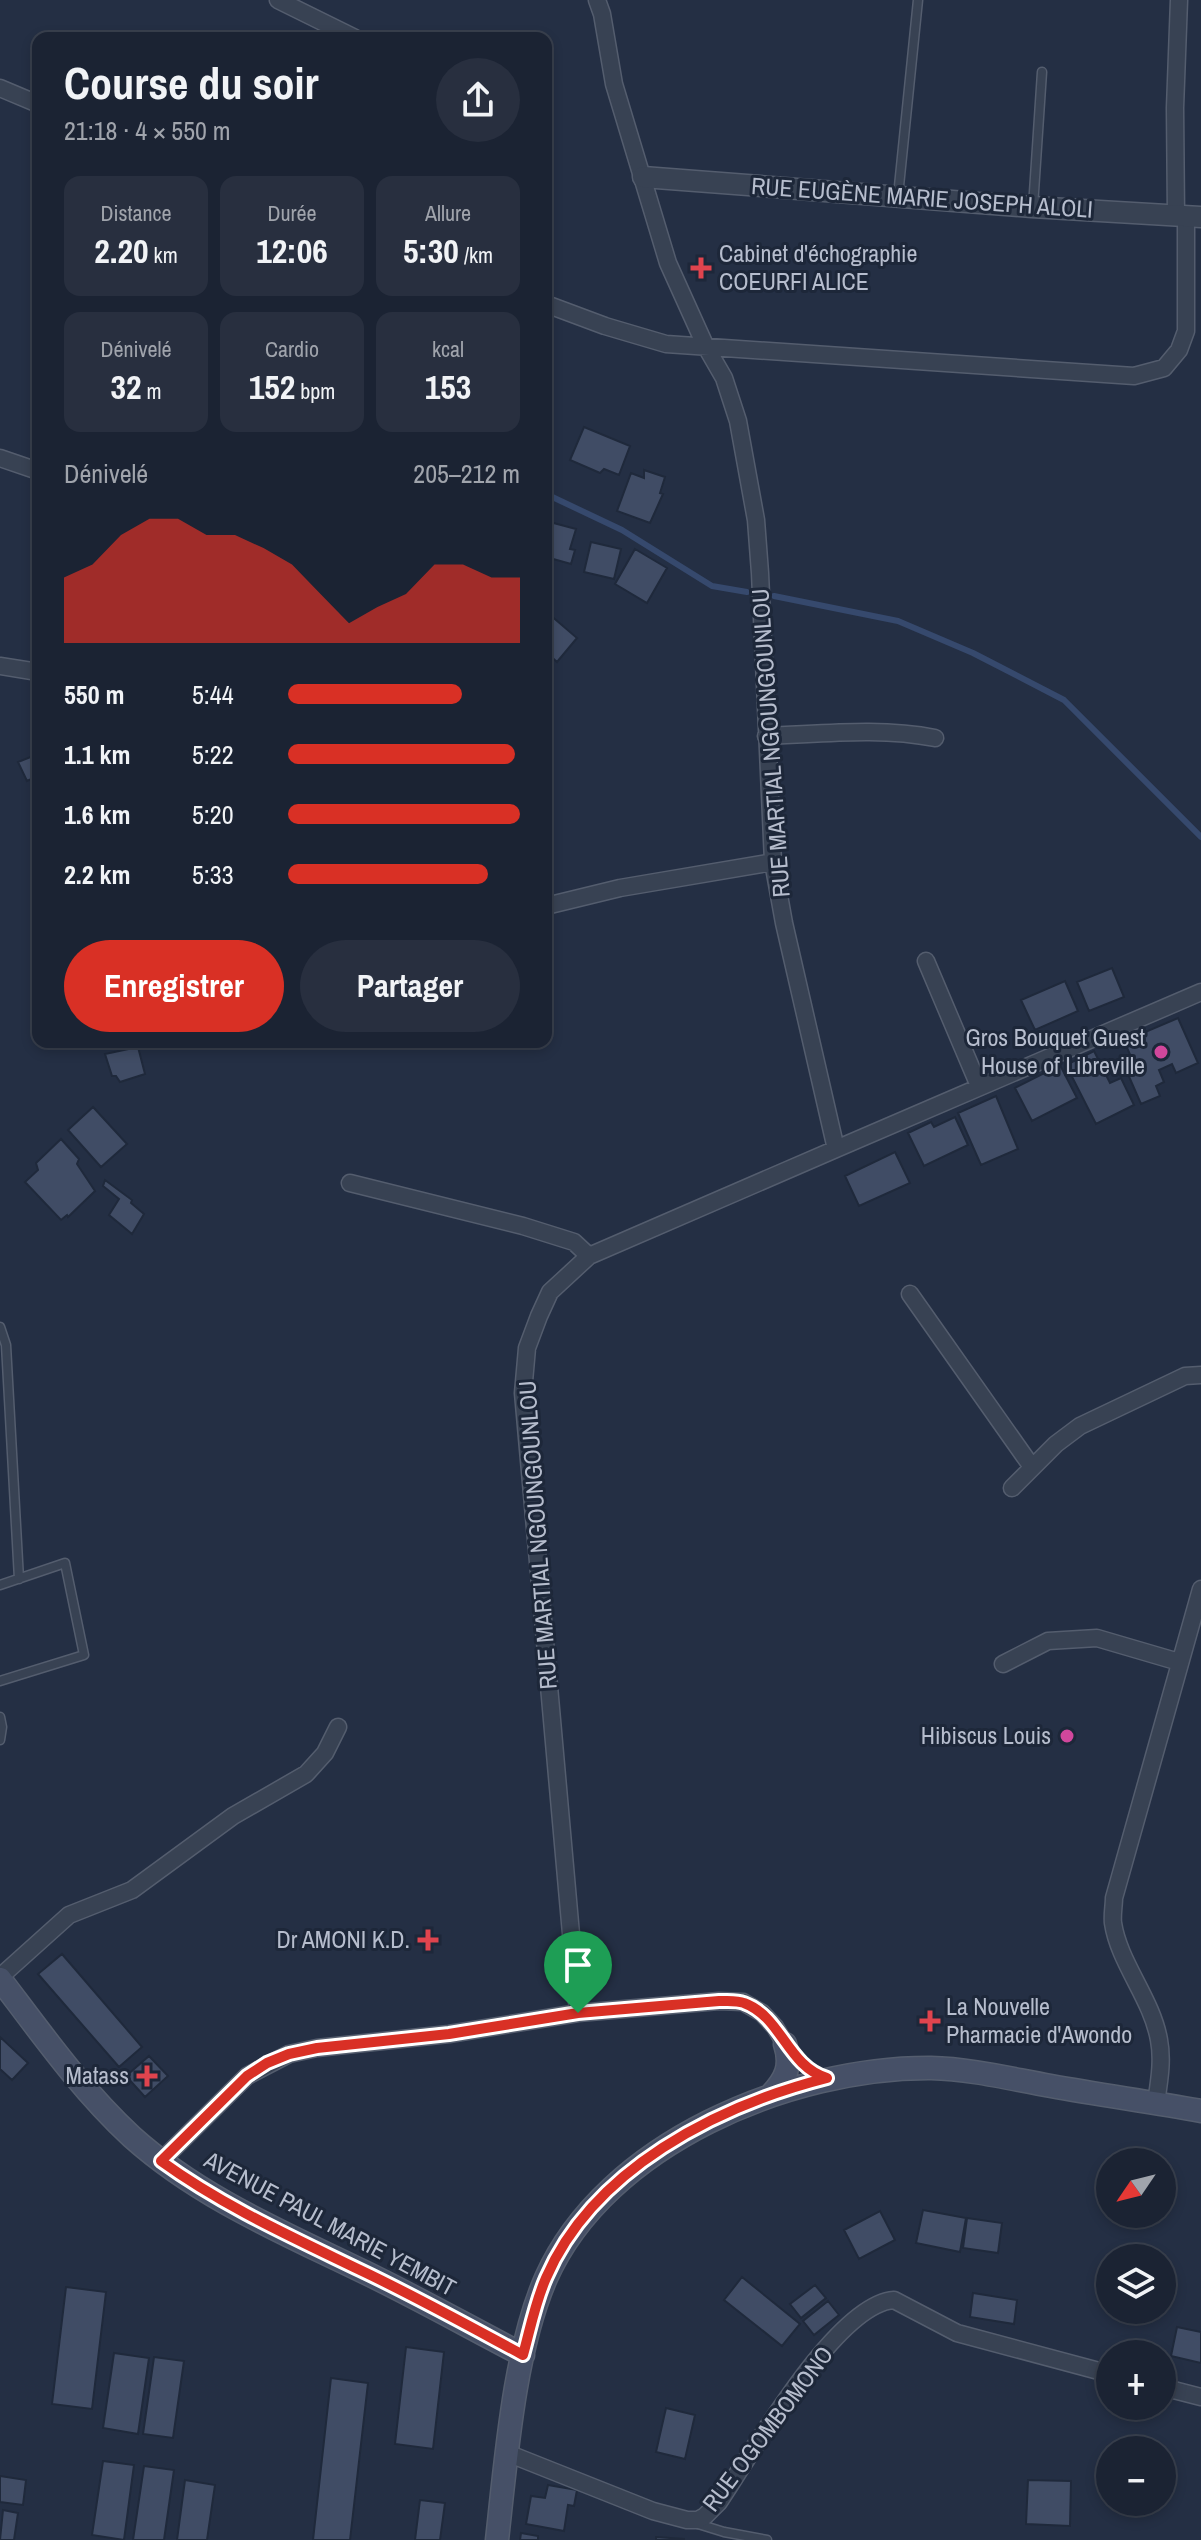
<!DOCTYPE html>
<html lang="fr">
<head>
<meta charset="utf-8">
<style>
	:root { --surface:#1b2333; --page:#282f3f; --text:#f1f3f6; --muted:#a0a4ac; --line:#39404e; --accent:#d93025 }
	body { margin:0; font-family:"Archivo Narrow",sans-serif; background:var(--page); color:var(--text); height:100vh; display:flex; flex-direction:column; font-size:30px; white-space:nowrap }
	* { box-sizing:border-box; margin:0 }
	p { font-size:26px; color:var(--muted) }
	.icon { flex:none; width:44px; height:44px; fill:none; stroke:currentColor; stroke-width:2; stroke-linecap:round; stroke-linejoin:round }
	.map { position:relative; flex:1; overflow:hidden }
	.details { position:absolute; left:32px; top:32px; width:520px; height:1016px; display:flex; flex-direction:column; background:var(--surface); border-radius:16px; box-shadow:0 4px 12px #0003,0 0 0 2px var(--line) }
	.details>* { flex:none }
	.needle { width:52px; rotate:235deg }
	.controls { position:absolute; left:1096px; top:2148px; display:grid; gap:16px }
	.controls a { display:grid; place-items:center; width:80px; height:80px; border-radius:50%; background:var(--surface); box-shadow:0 4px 12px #0003,0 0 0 2px var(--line); font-size:40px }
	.pin { position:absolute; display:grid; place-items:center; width:68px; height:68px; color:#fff; margin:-82px -34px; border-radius:50% 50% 50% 0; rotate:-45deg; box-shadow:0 0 8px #0007 }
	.pin .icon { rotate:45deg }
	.round { display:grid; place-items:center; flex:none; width:84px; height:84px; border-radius:42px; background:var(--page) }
	.head { display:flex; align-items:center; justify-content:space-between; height:136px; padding:0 32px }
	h1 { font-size:44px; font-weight:700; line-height:60px }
	.metrics { display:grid; grid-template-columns:repeat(3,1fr); gap:12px; height:136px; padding:8px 32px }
	.metrics div { display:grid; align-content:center; border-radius:16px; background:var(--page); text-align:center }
	.metrics b { font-size:34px; font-weight:700 }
	.metrics small { font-size:22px; font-weight:400 }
	.metrics p { font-size:22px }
	.chart { height:224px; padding:16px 32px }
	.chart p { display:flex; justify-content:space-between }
	.chart svg { width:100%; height:144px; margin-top:8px; fill:var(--accent); opacity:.7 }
	.button { display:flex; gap:16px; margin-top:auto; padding:16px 32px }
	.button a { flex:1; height:92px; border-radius:48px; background:var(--accent); color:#fff; font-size:32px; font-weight:700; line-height:92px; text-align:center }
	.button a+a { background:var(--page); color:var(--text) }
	ul { padding:0 32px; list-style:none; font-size:26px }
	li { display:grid; grid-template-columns:128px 96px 1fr; align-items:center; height:60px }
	li i { height:20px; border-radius:10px; background:var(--accent) }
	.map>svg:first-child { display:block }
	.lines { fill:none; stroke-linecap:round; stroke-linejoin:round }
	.stream { stroke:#36496d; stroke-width:6 }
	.building { fill:#404c65; stroke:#1f293b; stroke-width:2 }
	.service-casing { stroke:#545d6e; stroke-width:11 }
	.minor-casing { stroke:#545d6e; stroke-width:19 }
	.tertiary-casing { stroke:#545d6e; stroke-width:23 }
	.secondary-casing { stroke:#545d6e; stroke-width:25 }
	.service { stroke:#384253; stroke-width:8 }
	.minor { stroke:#384253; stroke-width:16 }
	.tertiary { stroke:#384253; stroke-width:20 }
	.secondary { stroke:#465067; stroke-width:22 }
	.route-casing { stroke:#fff; stroke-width:16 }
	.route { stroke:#d93025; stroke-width:10 }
	.health-dot { fill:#e0444e; stroke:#1d2739; stroke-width:3 }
	.hotel-dot { fill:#d1479c; stroke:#1d2739; stroke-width:3 }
	.labels { text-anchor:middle; stroke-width:6; stroke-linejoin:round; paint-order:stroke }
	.street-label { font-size:24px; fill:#b6bdcd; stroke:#1d2739 }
	.poi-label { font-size:24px; fill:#b6bdcd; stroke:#1d2739; text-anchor:end }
</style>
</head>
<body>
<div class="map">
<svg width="1201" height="2540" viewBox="0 0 1201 2540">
	<rect width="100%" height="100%" fill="#242f44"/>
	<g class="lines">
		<path class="stream" d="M546,494L622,530L712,586L747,592
			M774,596L898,621L973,653L1064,700L1201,837"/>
	</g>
	<path class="building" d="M584,427L630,446L619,475L604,469L600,473L570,460Z
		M644,470L665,477L660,493L663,494L650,523L617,511L631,473L644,478Z
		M546,521L576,529L570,549L575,550L571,564L546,557Z
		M591,542L621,549L614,579L584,572Z
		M635,549L667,568L647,603L615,584Z
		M549,614L577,638L557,662L546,652V617Z
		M38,754V776L27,781L18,762Z
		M1112,968L1124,997L1089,1011L1077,982Z
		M1065,981L1078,1011L1035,1030L1021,1000Z
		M1178,1018L1198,1063L1176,1073L1172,1064L1159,1070L1164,1082L1156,1086L1160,1096L1141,1104L1127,1072L1136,1068L1124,1041Z
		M138,1047L145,1074L120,1082L116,1076H112L105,1054Z
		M1094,1051L1110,1083L1121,1078L1134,1105L1096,1124L1066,1065Z
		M1060,1065L1077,1098L1032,1121L1015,1088Z
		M996,1096L1018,1149L981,1165L958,1113Z
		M93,1107L127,1144L101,1167L68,1130Z
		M955,1117L968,1145L924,1166L908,1133L931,1122L934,1127Z
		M61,1139L79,1159L77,1164L95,1191L68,1217L67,1215L61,1220L25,1182L38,1170L36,1163Z
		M895,1152L910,1183L859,1206L845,1176Z
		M105,1180L132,1200L131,1203L144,1214L132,1234L109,1215L119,1199L103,1186Z
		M62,1954L142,2047L119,2067L38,1974Z
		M0,2037L28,2063L12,2080L0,2069Z
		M149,2056L168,2076L145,2097L126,2076Z
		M923,2210L966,2218L960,2252L916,2243Z
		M880,2211L895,2240L859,2259L844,2230Z
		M967,2218L1002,2223L998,2253L963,2248Z
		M742,2277L800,2324L782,2346L724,2300Z
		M815,2285L826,2298L801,2318L790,2304Z
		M66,2287L106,2292L92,2409L52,2404Z
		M973,2293L1017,2300L1014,2324L970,2317Z
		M828,2301L839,2315L814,2335L803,2321Z
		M1177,2327L1201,2332V2363L1171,2356Z
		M406,2347L444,2352L433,2449L395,2444Z
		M114,2353L149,2358L138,2434L103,2428Z
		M154,2357L184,2361L173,2438L143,2434Z
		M331,2378L368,2383L350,2540H313Z
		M666,2408L695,2415L685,2459L656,2452Z
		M103,2461L134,2465L124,2540L92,2535Z
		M144,2466L174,2470L164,2540H133Z
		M0,2476L26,2480L23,2505L0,2502Z
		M185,2480L215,2485L207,2540H177Z
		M1028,2480L1071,2481L1070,2526L1026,2524Z
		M548,2485L577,2490L574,2506L568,2505L564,2531L526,2524L531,2496L545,2498Z
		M420,2500L445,2503L440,2540H415Z
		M3,2510L18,2513L14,2540H0Z
		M521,2533L538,2536V2540H520Z
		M656,2537L684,2539V2540H656Z"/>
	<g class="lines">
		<g class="service-casing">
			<path id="service" d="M898,196L918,0
				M1033,207L1042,72
				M0,1327L6,1345L19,1579
				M0,1585L65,1563L84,1655L0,1681
				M0,1717L2,1727L0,1740
				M695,2523L724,2532L767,2540"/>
		</g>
		<g class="minor-casing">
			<path id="minor" d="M278,0L355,38
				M0,88L38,104
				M1176,216L1175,108L1179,0
				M546,304L605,326L666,344L1134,376L1164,368L1179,350L1186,331V217
				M0,458L38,471
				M0,666L38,672
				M766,736C822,734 880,727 935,738
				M546,906L620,888L773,862
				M926,961L979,1086
				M836,1149L1201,992
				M350,1183L523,1226L574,1242L589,1256
				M910,1294L1032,1467
				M1012,1488L1056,1444L1080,1426L1185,1376L1201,1375
				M1003,1664L1048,1641L1097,1638L1179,1662
				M0,1977L69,1915L132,1890L233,1816L306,1774L325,1753L338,1727
				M578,2013L523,1393L527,1348L539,1316L550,1292L589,1256L836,1149L784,923L773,862L760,573L756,520L738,421L724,378L705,345L668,263L614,84L602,14L597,0
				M1156,2103C1159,2082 1163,2061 1159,2040C1152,1999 1119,1963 1113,1923C1112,1915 1114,1905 1114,1898L1201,1589
				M161,2161L247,2076L289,2054L317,2048L449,2034L578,2013L719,2001L743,2002L762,2013L775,2027L785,2044
				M1162,2387L1201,2397
				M507,2453L653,2511L687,2520H698L705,2516L719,2502C751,2455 836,2304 894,2300L957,2333L1110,2374"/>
		</g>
		<g class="tertiary-casing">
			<path id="tertiary" d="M643,177L1032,207L1201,217"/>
		</g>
		<g class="secondary-casing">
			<path id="secondary" d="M0,1979C41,2033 82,2091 132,2137C199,2197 282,2232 362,2271C416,2297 469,2327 523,2355
				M771,2095C786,2079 792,2066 785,2044
				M497,2540C506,2460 514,2351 546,2278C606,2143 791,2067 931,2068C972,2069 1011,2079 1051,2086C1101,2095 1151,2102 1201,2111"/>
		</g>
		<use href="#service" class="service"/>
		<use href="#minor" class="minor"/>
		<use href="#tertiary" class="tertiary"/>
		<use href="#secondary" class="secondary"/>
	</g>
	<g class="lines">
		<g class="route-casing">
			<path id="route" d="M719,2001C727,2001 737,2000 744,2003C782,2017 787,2066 827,2078C717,2106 593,2169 546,2278C535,2303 530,2330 523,2355C469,2326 415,2296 360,2270C292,2237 223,2206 161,2161L247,2076L267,2063L289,2054L317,2048L449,2034L578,2013Z"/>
		</g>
		<use href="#route" class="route"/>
	</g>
	<g class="health-dot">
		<path d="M697 256h8v8h8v8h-8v8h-8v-8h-8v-8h8z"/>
		<path d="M424 1928h8v8h8v8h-8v8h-8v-8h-8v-8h8z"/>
		<path d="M926 2009h8v8h8v8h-8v8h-8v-8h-8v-8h8z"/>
		<path d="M143 2064h8v8h8v8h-8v8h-8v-8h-8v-8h8z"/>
	</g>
	<g class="hotel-dot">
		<circle cx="1161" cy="1052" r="8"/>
		<circle cx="1067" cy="1736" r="8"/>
	</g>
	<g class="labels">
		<g class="street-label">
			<text transform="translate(922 198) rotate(4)" y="8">RUE EUGÈNE MARIE JOSEPH ALOLI</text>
			<text transform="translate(771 743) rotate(-94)" y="8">RUE MARTIAL NGOUNGOUNLOU</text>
			<text transform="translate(538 1535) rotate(-94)" y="8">RUE MARTIAL NGOUNGOUNLOU</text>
			<text transform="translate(330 2224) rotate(28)" y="8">AVENUE PAUL MARIE YEMBIT</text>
			<text transform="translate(768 2429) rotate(-53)" y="8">RUE OGOMBOMONO</text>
		</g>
		<g class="poi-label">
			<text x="719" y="262" text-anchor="start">Cabinet d'échographie<tspan x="719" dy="28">COEURFI ALICE</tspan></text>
			<text x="1145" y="1046">Gros Bouquet Guest<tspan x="1145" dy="28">House of Libreville</tspan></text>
			<text x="1051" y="1744">Hibiscus Louis</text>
			<text x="410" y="1948">Dr AMONI K.D.</text>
			<text x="946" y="2015" text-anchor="start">La Nouvelle<tspan x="946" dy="28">Pharmacie d'Awondo</tspan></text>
			<text x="129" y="2084">Matass</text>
		</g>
	</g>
</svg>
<div class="controls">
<a><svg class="needle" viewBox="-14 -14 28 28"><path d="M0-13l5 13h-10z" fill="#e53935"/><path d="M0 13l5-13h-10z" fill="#a0a4ac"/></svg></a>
<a><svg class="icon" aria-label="layers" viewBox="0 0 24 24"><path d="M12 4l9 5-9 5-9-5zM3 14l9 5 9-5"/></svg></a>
<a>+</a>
<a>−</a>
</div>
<div class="pin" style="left:578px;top:2013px;background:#1e9e55"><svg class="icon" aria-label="arrive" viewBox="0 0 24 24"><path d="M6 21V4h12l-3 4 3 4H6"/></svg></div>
<section class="details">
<div class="head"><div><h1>Course du soir</h1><p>21:18 · 4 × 550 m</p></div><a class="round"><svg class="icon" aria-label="share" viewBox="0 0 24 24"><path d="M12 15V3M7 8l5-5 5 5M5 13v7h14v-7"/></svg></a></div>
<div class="metrics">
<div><p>Distance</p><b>2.20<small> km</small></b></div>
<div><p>Durée</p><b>12:06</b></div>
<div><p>Allure</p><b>5:30<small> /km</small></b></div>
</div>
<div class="metrics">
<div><p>Dénivelé</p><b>32<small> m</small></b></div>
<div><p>Cardio</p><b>152<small> bpm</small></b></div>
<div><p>kcal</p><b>153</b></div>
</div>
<div class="chart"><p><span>Dénivelé</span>205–212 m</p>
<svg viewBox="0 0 160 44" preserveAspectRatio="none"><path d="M0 44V24L10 20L20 11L30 6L40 6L50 11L60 11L70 15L80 20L90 29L100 38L110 33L120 29L130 20L140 20L150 24L160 24V44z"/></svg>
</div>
<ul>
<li><b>550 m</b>5:44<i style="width:75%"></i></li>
<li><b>1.1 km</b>5:22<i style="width:98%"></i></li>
<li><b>1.6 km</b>5:20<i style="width:100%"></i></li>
<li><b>2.2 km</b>5:33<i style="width:86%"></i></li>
</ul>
<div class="button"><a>Enregistrer</a><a>Partager</a></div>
</section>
</div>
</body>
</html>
